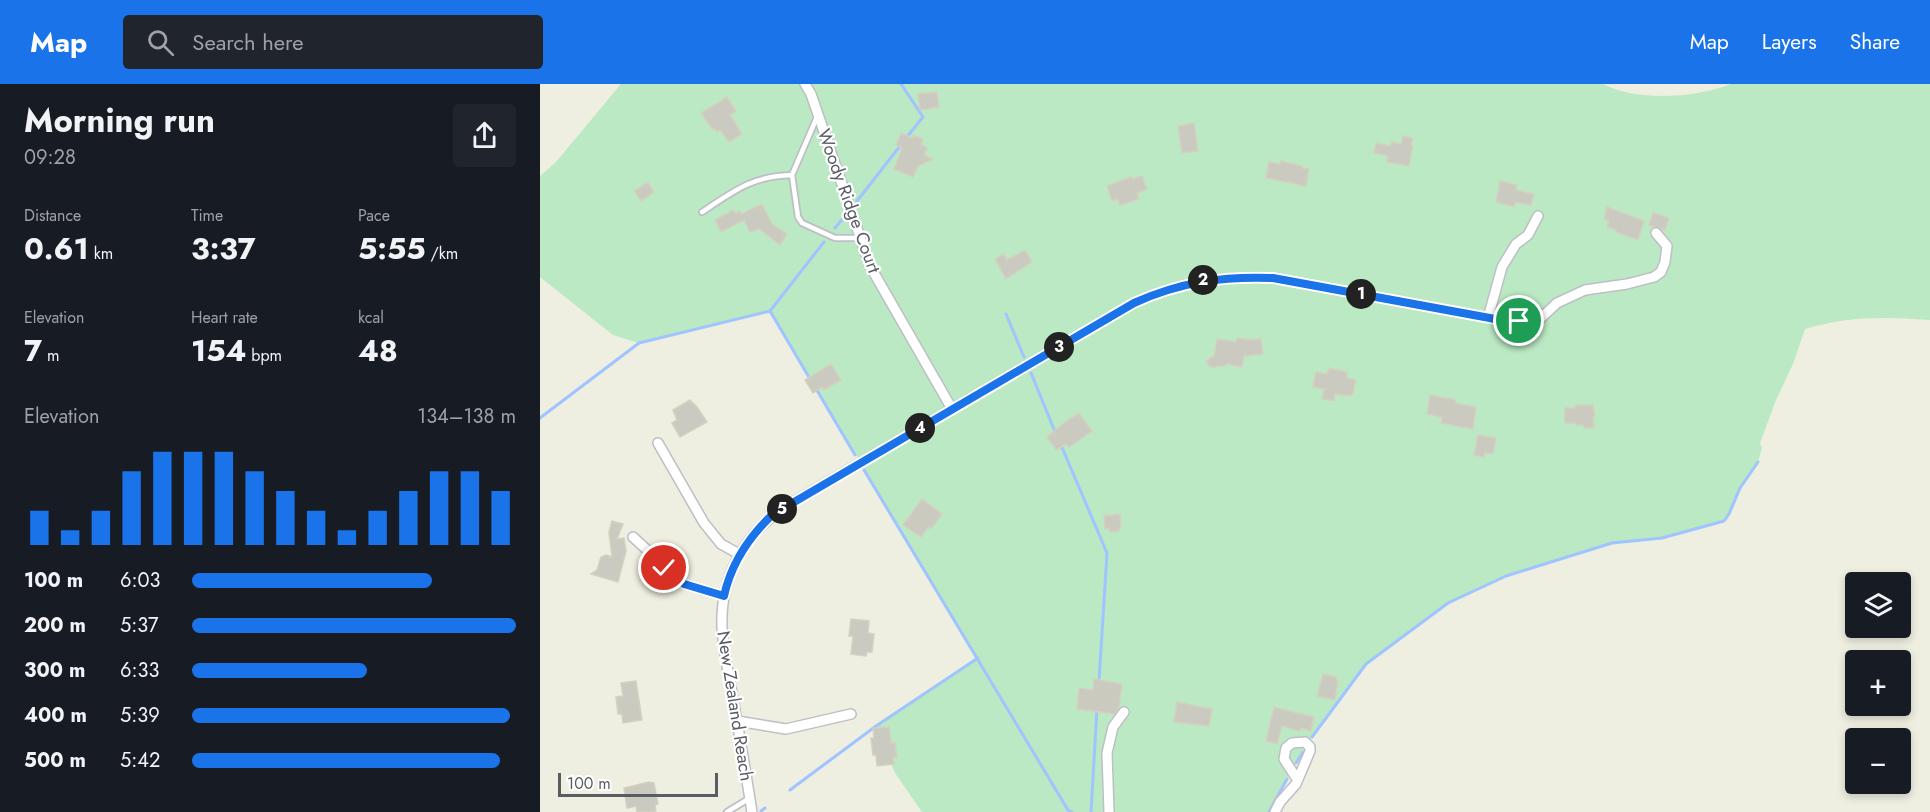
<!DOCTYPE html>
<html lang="en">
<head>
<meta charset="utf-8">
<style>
	:root { --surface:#171b24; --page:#20242c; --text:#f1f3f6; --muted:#9ea1a6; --accent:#1a73e8 }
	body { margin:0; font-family:Jost,sans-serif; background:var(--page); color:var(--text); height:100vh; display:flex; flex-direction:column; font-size:22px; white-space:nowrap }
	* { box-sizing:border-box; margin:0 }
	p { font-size:20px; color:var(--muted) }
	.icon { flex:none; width:33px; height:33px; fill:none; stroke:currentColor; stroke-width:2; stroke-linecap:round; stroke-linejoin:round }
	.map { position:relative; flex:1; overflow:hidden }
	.drawer { display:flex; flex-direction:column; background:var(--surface); width:540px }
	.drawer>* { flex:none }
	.tools { position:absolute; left:1305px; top:488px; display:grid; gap:12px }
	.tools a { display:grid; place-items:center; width:66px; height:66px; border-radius:6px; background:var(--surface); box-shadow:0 3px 9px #0003; font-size:30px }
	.scale { position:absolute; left:18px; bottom:15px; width:160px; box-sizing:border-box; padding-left:6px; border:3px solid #5a5c64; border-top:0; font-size:16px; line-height:21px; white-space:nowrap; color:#5a5c64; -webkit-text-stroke:4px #fff; paint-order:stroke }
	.pin { position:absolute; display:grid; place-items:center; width:51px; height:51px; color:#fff; margin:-26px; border:3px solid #fff; border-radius:50%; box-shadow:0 2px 6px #0007 }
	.km { position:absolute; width:30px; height:30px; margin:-15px; border-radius:50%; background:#222; color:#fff; font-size:16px; line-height:30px; text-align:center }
	.round { display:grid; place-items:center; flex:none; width:63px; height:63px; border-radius:6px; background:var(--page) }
	.summary { display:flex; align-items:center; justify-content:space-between; height:102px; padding:0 24px }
	h1 { font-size:33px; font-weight:700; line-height:45px }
	.stats { display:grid; grid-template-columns:repeat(3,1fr); gap:9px; height:102px; padding:6px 24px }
	.stats div { display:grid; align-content:center }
	.stats b { font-size:30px; font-weight:700 }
	.stats small { font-size:16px; font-weight:400 }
	.stats p { font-size:16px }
	.chart { height:168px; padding:12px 24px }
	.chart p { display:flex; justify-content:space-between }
	.chart svg { width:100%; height:108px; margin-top:6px; stroke:var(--accent); stroke-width:6 }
	ul { padding:0 24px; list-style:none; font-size:20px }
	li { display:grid; grid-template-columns:96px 72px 1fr; align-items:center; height:45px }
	li i { height:15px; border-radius:8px; background:var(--accent) }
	header { display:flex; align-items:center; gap:36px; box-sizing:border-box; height:84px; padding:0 30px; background:var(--accent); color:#fff }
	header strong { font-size:28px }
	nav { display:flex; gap:33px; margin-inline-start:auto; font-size:21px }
	.search { width:420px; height:54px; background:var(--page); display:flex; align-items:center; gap:15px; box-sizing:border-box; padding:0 21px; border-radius:6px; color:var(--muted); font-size:22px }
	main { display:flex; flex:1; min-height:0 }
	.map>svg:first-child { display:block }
	.green { fill:#bae9c3 }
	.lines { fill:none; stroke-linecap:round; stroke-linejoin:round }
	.stream { stroke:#a0c4ff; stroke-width:3 }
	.building { fill:#cbcac0; stroke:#d4d1bf; stroke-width:1.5 }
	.service-casing { stroke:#bebfc6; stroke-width:8 }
	.minor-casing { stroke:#bebfc6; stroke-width:12 }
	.service { stroke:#fff; stroke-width:4.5 }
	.minor { stroke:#fff; stroke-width:9 }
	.route-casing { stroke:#fff; stroke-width:12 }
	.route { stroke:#1a73e8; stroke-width:8 }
	.labels { text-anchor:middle; stroke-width:4.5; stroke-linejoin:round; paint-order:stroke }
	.street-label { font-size:18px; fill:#5a5c64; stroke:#fff }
</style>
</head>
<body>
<header>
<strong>Map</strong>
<div class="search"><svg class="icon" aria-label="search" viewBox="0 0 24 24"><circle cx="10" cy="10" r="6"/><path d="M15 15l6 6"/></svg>Search here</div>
<nav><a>Map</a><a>Layers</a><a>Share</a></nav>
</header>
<main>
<section class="drawer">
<div class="summary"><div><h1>Morning run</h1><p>09:28</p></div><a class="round"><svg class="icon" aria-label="share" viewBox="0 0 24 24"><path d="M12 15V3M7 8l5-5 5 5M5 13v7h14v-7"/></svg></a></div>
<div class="stats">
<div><p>Distance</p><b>0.61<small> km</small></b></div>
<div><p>Time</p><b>3:37</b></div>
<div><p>Pace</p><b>5:55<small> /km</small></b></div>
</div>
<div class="stats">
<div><p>Elevation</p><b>7<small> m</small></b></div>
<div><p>Heart rate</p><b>154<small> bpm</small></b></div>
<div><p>kcal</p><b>48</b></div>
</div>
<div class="chart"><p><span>Elevation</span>134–138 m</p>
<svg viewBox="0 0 160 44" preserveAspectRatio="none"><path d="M5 44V30M15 44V38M25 44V30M35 44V14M45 44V6M55 44V6M65 44V6M75 44V14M85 44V22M95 44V30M105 44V38M115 44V30M125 44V22M135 44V14M145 44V14M155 44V22"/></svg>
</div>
<ul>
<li><b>100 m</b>6:03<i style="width:74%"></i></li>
<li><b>200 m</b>5:37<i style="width:100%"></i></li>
<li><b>300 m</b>6:33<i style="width:54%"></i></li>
<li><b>400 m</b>5:39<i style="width:98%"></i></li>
<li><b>500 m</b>5:42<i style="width:95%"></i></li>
</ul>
</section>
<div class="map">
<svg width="1390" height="728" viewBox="0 0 1390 728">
	<rect width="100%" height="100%" fill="#eeeee1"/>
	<path class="green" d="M81,0H1063C1097,18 1156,14 1191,0H1390V236C1345,233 1309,232 1265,245L1253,280L1236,316L1220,359L1222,364L1218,378L1200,404L1189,430L1184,437L1122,454L1073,459L966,492L908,519L826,580L786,632L761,669L729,728H382L355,689L336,642L437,573L230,227L99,259L73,251L0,193V92L16,78Z"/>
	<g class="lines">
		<path class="stream" d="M361,0L383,33L366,54
			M317,117L360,62
			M295,144L305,132
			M230,227L270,295
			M466,230L484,273
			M491,289L516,350
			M275,303L315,371
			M0,334L99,259L230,227L284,158
			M521,361L567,469L559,597
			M324,386L528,726L532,728
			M772,653L826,580L908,519L966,492L1072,459L1122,454L1184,437L1189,430L1200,404L1218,378
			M756,679L763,668
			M250,706L336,642L438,574
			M221,727L225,724
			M551,728L557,625
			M729,728L747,695"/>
	</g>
	<path class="building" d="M397,8L399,23L380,26L378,10Z
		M187,13L196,27L190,31L202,50L189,58L180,46L177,48L174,44L172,45L161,29Z
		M654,39L658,67L642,69L638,42Z
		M361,49L372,54L373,51L383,55L381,60L387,64L384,71L393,75L378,82L373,93L354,85L362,64L356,61Z
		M863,52L873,54L871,61L873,62L869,82L847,78L848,72L834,69L836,59L850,62L852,58L861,60Z
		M741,77L762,82V84L769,85L766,102L726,94L729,78L740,80Z
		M602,92L607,105L597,109L599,115L580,121L578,115L572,117L567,102L591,93L592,95Z
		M960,97L977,101L976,106L994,110L991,121L975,118L974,123L956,118Z
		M108,98L114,108L101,117L94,107Z
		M222,120L232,140L247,150L240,161L219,145L210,148L204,136L181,148L175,136L193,126L195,129L200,127L201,130Z
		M1067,123L1104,137L1098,156L1076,148V146L1067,143L1069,137L1064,135Z
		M1113,129L1129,134L1125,146L1109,141Z
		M485,166L492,178L466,195L455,175L464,170L467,176Z
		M697,254L711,256L721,255L723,270L704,272L702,283L688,280L684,282H677L676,284L669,282L666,277L674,272L677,255L696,258Z
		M291,280L301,296L284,306L282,303L273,309L265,296Z
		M789,284L807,288V294L816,296L813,309L811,312L795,310L794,317L782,315L784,305L773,303L776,288L787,290Z
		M890,311L916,316L915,319L936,323L933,345L901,339L902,333L887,330Z
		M150,316L157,323L167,338L140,353L132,339L137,336L133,326Z
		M1035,321H1053L1055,332L1053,333L1054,344H1044L1043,341H1036V339H1025V324H1035Z
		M539,329L552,347L529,363L526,360L516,366L507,353L525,338Z
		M938,351L956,354L953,370L945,369L944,373L934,371Z
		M382,415L402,430L391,445L388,443L381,453L363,441Z
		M580,430L581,442L579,447L570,448L569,444L565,445L564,432Z
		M72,437L83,440L77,455L84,454L86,467L78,498L51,490L57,486L61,473L66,471L72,473L69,448Z
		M311,535L329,537L328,549L334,550L332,568H327L326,572L311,570L313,552H309Z
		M783,590L797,593L796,596L798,597L795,616L777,612Z
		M554,595L582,600L579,623L575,630L537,625L539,604L553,606Z
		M96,597L102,636L83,639L82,630H78L76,613L83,612L81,599Z
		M637,618L672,625L669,642L634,638Z
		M734,623L774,633L771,647L761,644L760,647L742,642L737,660L726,657Z
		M349,643L351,659H355L357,673H353L354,680L337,682L336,671H333L331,654H334L333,644Z
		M109,698L114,699L118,720L115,721L116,728H97L96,722L87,724L84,704Z"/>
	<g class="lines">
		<g class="service-casing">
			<path id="service" d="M277,33L252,91L258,133L262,139L295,154H321
				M162,128C194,107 212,92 252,91
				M187,728L210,714"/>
		</g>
		<g class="minor-casing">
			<path id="minor" d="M265,0L271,10L330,182L412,325
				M948,234L962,183L976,160L988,151L998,132
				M118,359L164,439L181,460L199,470
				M93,453L144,500L184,512
				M197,637L246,645L311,630
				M212,728C206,690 200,653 193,615C189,591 183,567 182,543C180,494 204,450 245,423L594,219C639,198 683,192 733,194L966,237L1002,233L1017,219L1045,206L1087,200L1114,193L1121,188L1125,178L1127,162L1116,149
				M569,728L567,669L573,643L584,628
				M735,728L740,718L756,700L770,667V663L765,658L752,659L746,664L744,675L757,695"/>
		</g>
		<use href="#service" class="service"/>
		<use href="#minor" class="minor"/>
	</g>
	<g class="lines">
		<g class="route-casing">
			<path id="route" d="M124,484L144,500L184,512C191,480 208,454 232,431L594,219C640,198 683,192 733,194L966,237H979"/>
		</g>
		<use href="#route" class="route"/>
	</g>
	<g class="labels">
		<g class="street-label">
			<text transform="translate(309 117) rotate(70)" y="6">Woody Ridge Court</text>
			<text transform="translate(195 622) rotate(81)" y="6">New Zealand Reach</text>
		</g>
	</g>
</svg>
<div class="tools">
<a><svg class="icon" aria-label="layers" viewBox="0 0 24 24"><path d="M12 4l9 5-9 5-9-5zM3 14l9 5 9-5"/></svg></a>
<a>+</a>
<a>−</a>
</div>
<div class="scale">100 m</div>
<div class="pin" style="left:979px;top:237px;background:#1e9e55"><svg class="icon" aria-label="arrive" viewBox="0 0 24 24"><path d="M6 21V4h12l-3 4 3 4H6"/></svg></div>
<div class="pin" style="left:124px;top:484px;background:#d93025"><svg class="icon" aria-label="check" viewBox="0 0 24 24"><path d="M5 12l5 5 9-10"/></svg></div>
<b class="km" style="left:821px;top:210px">1</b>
<b class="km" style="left:663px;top:196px">2</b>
<b class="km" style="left:519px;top:263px">3</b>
<b class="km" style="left:380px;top:344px">4</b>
<b class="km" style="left:242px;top:425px">5</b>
</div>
</main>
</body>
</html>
